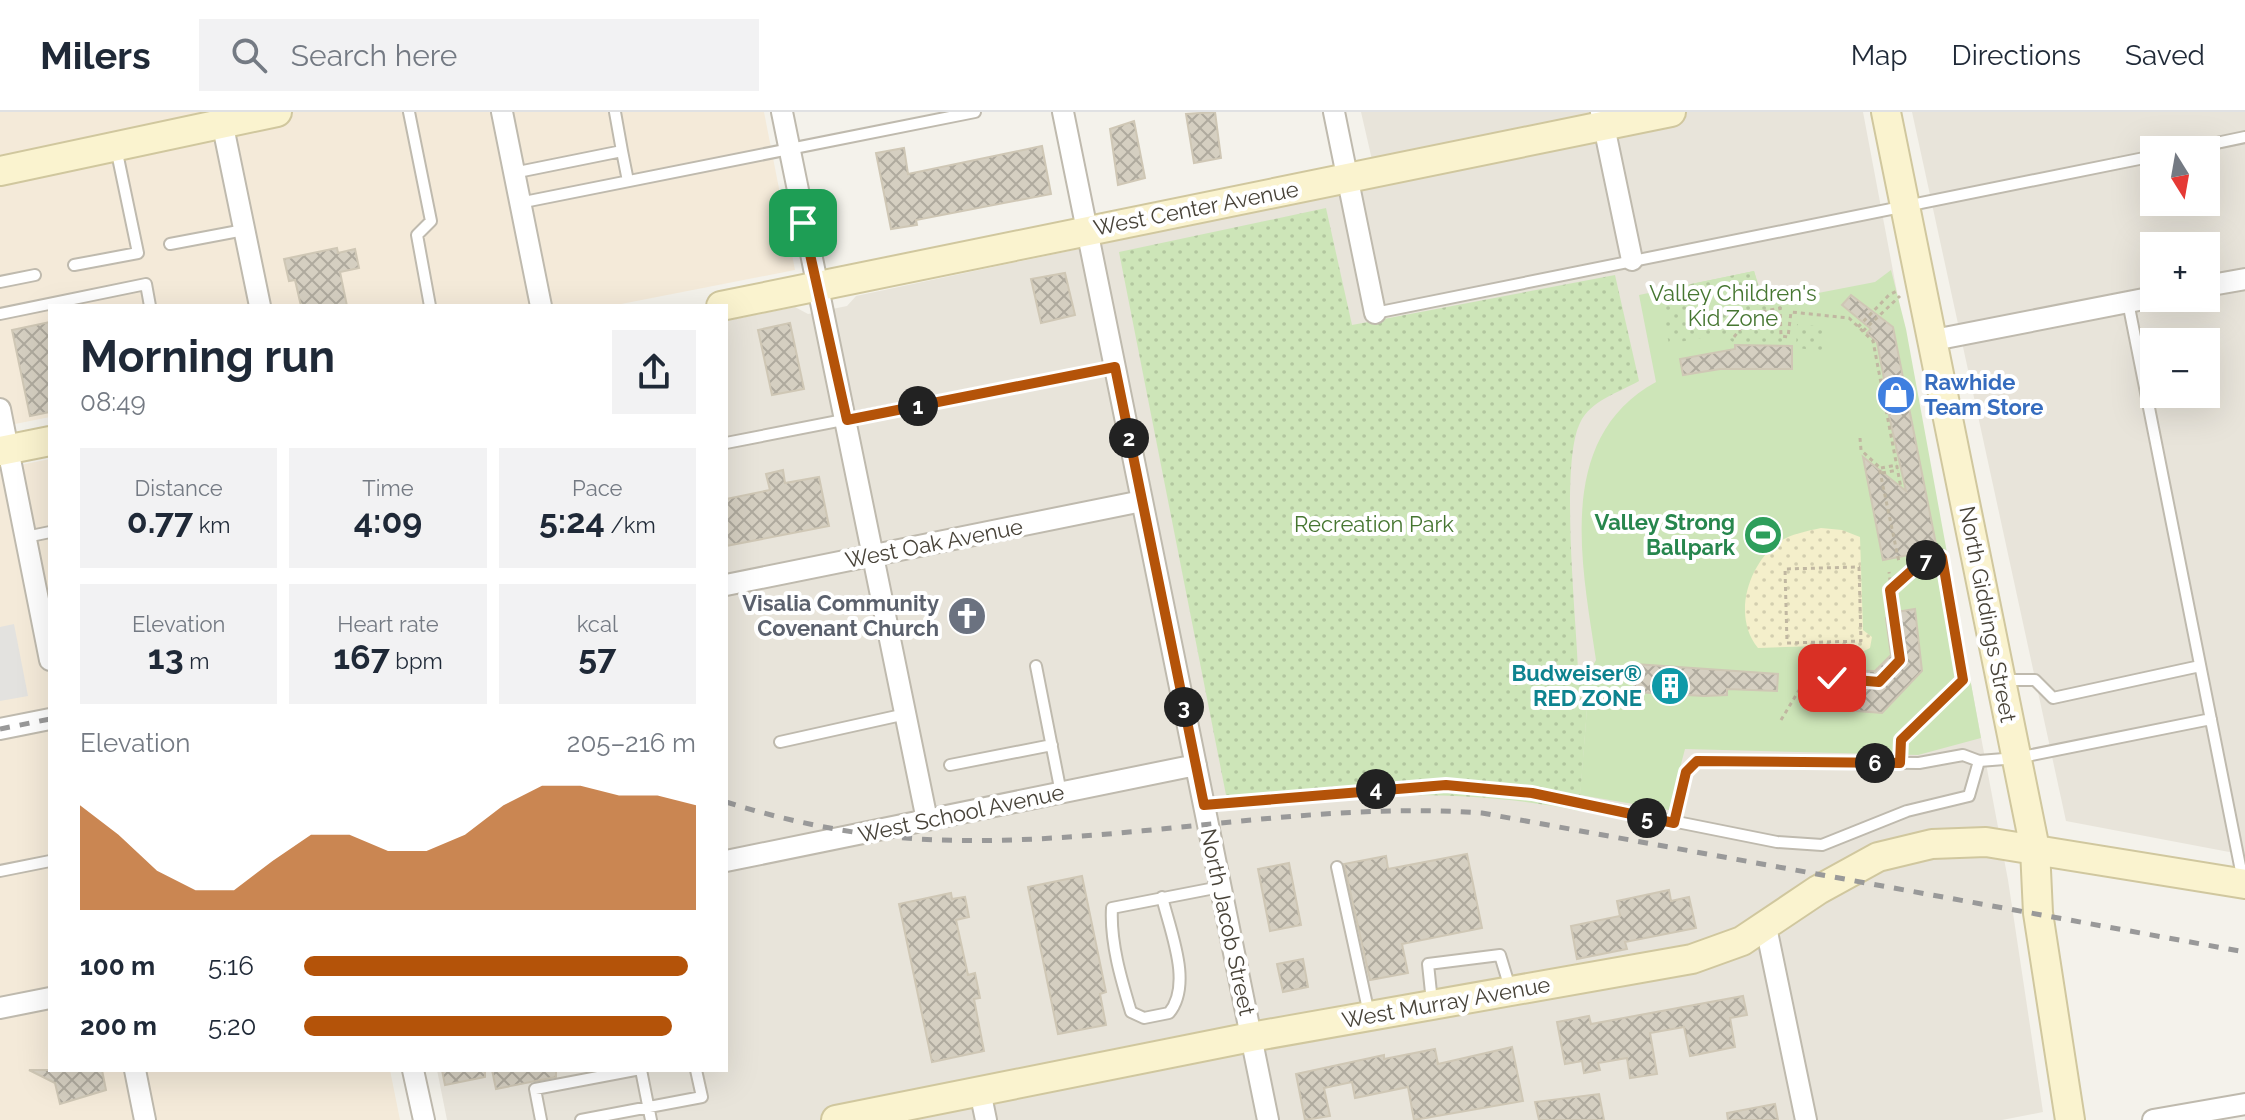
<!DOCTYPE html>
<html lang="en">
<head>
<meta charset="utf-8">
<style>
	:root { --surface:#fff; --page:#f2f2f3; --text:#1f2937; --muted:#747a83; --line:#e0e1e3; --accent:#b45309 }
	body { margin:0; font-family:Raleway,sans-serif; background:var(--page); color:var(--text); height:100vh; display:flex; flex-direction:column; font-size:30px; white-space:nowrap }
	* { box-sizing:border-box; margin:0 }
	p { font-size:26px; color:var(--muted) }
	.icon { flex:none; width:44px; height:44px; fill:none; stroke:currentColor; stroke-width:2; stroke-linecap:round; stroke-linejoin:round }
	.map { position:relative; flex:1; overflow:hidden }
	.side { position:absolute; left:48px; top:192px; width:680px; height:768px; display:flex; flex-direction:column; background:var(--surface); border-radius:0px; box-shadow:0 8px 32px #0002 }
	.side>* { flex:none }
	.needle { width:52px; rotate:169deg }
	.tools { position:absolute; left:2140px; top:24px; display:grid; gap:16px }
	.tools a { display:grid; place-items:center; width:80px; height:80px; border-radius:0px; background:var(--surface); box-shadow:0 8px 32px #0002; font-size:40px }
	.pin { position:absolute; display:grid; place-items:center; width:68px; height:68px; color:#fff; margin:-34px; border-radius:16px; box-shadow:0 4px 12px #0006 }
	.km { position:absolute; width:40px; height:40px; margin:-20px; border-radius:50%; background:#222; color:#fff; font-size:22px; line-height:40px; text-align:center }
	.round { display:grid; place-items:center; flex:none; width:84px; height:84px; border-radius:0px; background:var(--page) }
	.overview { display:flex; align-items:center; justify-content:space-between; height:136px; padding:0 32px }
	h1 { font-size:44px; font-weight:700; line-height:60px }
	.stats { display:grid; grid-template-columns:repeat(3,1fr); gap:12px; height:136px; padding:8px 32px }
	.stats div { display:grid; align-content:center; border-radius:0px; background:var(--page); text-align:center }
	.stats b { font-size:34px; font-weight:700 }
	.stats small { font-size:22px; font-weight:400 }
	.stats p { font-size:22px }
	.chart { height:224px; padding:16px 32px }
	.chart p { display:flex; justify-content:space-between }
	.chart svg { width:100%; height:144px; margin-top:8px; fill:var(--accent); opacity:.7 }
	ul { padding:0 32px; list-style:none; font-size:26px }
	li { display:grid; grid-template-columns:128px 96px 1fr; align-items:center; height:60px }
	li i { height:20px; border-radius:10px; background:var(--accent) }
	header { display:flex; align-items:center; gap:48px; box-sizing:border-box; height:112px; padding:0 40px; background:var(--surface); border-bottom:2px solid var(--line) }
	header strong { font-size:38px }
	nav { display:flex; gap:44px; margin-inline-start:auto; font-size:28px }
	.search { width:560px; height:72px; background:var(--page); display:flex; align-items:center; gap:20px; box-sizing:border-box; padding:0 28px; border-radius:0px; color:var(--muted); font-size:30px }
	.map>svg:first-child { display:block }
	.residential { fill:#e8e4da; fill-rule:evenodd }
	.commercial { fill:#f4ead9 }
	.green { fill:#cde5b8 }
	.sand { fill:url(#sand-dots) }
	.park { fill:url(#park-dots) }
	.parking { fill:#e3e2df }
	.building { fill:url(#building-cross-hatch); stroke:#cfc7b5; stroke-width:2 }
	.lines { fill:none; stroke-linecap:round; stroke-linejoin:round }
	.lane-casing { stroke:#bfbaae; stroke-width:14 }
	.street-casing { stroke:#bfbaae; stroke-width:24 }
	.secondary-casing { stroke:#d0c79e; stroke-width:32 }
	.path { stroke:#c0b7a1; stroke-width:3; stroke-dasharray:4 4; stroke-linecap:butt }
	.lane { stroke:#fff; stroke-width:10 }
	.street { stroke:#fff; stroke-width:20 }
	.secondary { stroke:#faf3cf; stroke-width:28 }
	.rail { stroke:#999; stroke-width:5; stroke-dasharray:10 10; stroke-linecap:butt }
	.route-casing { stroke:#fff; stroke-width:16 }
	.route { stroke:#b45309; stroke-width:10 }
	.labels { text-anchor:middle; stroke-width:8; stroke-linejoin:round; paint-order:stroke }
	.street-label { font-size:22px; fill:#484339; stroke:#fff }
	.park-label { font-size:22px; fill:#467631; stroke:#fff }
	.shop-label { font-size:22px; font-weight:bold; fill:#366cbe; stroke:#fff; text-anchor:start }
	.leisure-label { font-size:22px; font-weight:bold; fill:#27864d; stroke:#fff; text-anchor:end }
	.worship-label { font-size:22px; font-weight:bold; fill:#5b616d; stroke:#fff; text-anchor:end }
	.culture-label { font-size:22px; font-weight:bold; fill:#0d838f; stroke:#fff; text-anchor:end }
</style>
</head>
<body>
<header>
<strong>Milers</strong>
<div class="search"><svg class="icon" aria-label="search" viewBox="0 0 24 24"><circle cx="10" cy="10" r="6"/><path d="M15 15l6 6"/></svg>Search here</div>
<nav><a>Map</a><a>Directions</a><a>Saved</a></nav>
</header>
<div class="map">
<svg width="2245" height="1008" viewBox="0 0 2245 1008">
	<defs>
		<pattern id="sand-dots" width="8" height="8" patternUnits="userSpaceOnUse" patternTransform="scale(2)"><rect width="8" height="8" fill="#f4efcb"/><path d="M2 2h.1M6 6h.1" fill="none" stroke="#d3ceaf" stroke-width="1.8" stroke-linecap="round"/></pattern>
		<pattern id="park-dots" width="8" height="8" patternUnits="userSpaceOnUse" patternTransform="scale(2)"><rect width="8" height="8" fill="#cde5b8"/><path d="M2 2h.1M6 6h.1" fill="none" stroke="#b2c69f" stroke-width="1.8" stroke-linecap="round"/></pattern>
		<pattern id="building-cross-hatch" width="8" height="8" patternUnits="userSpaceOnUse" patternTransform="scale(2)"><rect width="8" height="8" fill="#d5cfc1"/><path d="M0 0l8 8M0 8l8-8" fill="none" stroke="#afaa9e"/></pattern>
	</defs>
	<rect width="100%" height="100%" fill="#f4f2eb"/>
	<path class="residential" d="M1361,0H1863L2008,768L2043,1000L2002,1008H447L437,958H726V209L795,195L808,202L847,194L856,184L1378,74Z
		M1912,0H2245V743L2066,709ZM2154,38H2206V90H2154ZM2154,134H2206V186H2154ZM2154,230H2206V282H2154Z"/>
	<path class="commercial" d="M0,0H764L795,158L611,194H50V305L0,315Z
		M50,347V958H390L400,1008H0V357Z"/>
	<path class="green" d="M1891,158L1906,217L1981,626L1918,643L1685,637L1669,698L1580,683L1590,559L1596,548C1582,453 1554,326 1656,270L1639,183L1754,159L1762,184L1813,182L1875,170Z"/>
	<path class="sand" d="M1821,416L1842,418L1860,425L1863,518L1872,525L1870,536L1860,541L1849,533L1758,536C1732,505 1748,452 1779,430C1791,422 1807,419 1821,416Z"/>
	<path class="park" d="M1326,96L1352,213L1615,163L1639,269C1618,281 1591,288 1580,311C1560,351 1576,504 1578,557L1590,559L1579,699C1460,674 1348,684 1228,693L1119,140Z
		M1754,159L1761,184L1784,182L1783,234L1736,233L1723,222L1669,232L1657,179Z
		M1797,212L1827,215L1824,239L1796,236Z"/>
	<path class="parking" d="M14,512L28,584L0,589V515Z"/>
	<path class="building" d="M1215,0L1221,46L1194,51L1186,2Z
		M1134,9L1145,66L1118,73L1110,17Z
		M1042,34L1051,82L916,108L917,113L891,117L876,41L904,36L908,62Z
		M337,136L338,141L355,137L359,156L340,160L347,194H301L295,168L289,169L284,147Z
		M1065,161L1075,203L1041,211L1031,167Z
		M1851,183L1893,215L1936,432L1933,433L1934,438L1883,448L1863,345L1906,379L1881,268L1884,267L1877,230L1867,221L1871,217L1842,193Z
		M50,210V300L30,304L12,218Z
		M790,211L804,277L772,283L758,218Z
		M1735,233L1792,234V257H1720L1683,263L1680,247L1735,237Z
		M783,358L785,371L819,365L829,414L726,434V387L770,378L766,362Z
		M1915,497L1922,559L1882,601L1820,596L1827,568L1836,569L1837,558L1875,559L1891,543L1886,506L1897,504L1896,500Z
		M1635,552L1778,562L1777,579L1727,577V583L1704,584L1634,580Z
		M1467,742L1482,816L1402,832L1408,861L1370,868L1344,752L1386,744L1388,757Z
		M1289,751L1301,813L1270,819L1258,757Z
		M1082,764L1106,880L1100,882L1106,913L1058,922L1028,775Z
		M1669,778L1671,789L1689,785L1696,816L1625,830L1627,837L1577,847L1571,814L1620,804L1617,789Z
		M951,781L952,787L965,785L969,805L956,808L968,863L975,861L980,886L974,887L984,939L932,950L899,792Z
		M1303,847L1308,875L1283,880L1277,852Z
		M1743,884L1747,903L1730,906L1735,935L1690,944L1684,915L1650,921L1657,962L1630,966L1627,946L1598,951L1600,958L1584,961L1582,949L1565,952L1557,910L1589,904L1591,912Z
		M1512,935L1523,989L1414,1008L1408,975L1355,986L1352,970L1324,976L1330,1004L1305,1008L1296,962L1384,943V947L1435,937L1438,952Z
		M29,958H102L106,978L60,992L55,971Z
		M442,958H485V965L445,973Z
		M492,958H556V965L496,977Z
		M1599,982L1604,1008H1539L1535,990Z
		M1775,992L1778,1008H1728L1727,1001Z"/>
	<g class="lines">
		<g class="lane-casing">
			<path id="lane" d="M409,0L431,109L417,123L430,194
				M615,0L622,39
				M2183,38L2245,25
				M513,61L622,39L628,69
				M519,91L975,0
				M170,132L244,118
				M74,153L138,141L116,36
				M0,170L35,163
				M2128,190L2243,769
				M1375,201L2154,44
				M0,202L146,172L150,194
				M726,331L1115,255
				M26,425L50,420
				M1036,554L1061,681
				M2004,568H2035L2053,586L2200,554
				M780,630L906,602
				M1900,651L1901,628L1963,568L1942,445L1929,447
				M950,653L1052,633
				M1204,693L1446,673L1532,681L1777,730L1822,733L1907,699L1969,684L1979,649
				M1674,711L1686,660L1697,649L1919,651L1963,643L1979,649L2017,646L2211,607
				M1337,755L1369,902
				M0,759L50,749
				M1162,785C1170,819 1193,872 1169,901L1144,906L1131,900C1121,867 1110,830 1112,796L1220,775
				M1432,890L1428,852L1500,843L1510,876
				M641,958L651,1008
				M541,1008L535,977L635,958
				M581,1008L702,985L696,958"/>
		</g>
		<g class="street-casing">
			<path id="street" d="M220,0L260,194
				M502,0L541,194
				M782,0L927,708
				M1063,0L1268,1008
				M1334,0L1375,201
				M1601,0L1632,148
				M2206,174L2245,167
				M1934,228L2154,185
				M0,297L50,548
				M726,473L1142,389
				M0,617L50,607
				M726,749L1196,653
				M1766,815L1806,1008
				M0,896L50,886
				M135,958L145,1008
				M413,958L424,1008
				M980,979L986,1008
				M2153,1008L2245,992"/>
		</g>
		<g class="secondary-casing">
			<path id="secondary" d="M1886,0L2035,737L2038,801L2070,1008
				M0,59L277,0
				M721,194L1671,0
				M0,339L50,329
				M836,1008L1251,925L1692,847L1742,829L1818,778L1878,745L1932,732L1986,730L2245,772"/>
		</g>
		<path class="path" d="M1858,215L1889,183L1899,178
			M1863,219L1900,184
			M1734,225L1752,202L1780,196L1781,224L1788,225L1791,200L1849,206L1873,229L1901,376
			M1860,326L1861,338L1879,355L1899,450
			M1881,356L1897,353
			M1882,361L1898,358
			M1859,455L1861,529L1787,531L1785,457Z
			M1892,477L1919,452
			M1781,608L1807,565L1879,570L1900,548L1889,460"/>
		<use href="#lane" class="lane"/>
		<use href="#street" class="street"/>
		<use href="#secondary" class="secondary"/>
		<path class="rail" d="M0,617L50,607
			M726,690C796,712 868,726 941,728C1122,734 1302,688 1482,701L2245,840"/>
	</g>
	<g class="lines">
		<g class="route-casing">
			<path id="route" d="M803,111L847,308L1115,255L1204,693L1446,673L1532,681L1674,711L1686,660L1697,649L1900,651L1901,628L1963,568L1942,445L1919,452L1890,478L1900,548L1879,570L1832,566"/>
		</g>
		<use href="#route" class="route"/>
	</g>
	<defs>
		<g id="shop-disc" transform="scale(2)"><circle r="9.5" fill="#3f7fe0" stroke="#fff"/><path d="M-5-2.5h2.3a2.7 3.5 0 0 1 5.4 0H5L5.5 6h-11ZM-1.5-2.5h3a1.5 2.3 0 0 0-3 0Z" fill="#fff"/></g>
		<g id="stadium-disc" transform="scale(2)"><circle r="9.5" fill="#2e9e5b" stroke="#fff"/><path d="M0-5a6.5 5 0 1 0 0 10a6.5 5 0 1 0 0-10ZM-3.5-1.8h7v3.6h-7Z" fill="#fff"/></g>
		<g id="church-disc" transform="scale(2)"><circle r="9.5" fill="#6b7280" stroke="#fff"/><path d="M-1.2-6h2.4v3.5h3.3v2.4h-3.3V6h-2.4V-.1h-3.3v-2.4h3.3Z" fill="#fff"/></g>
		<g id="building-disc" transform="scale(2)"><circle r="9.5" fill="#0f9aa8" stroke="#fff"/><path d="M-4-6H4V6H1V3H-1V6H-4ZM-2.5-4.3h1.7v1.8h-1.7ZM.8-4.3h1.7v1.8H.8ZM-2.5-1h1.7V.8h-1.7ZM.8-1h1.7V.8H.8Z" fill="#fff"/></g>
	</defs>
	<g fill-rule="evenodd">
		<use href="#shop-disc" x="1896" y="283"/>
		<use href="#stadium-disc" x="1763" y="423"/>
		<use href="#church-disc" x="967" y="504"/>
		<use href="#building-disc" x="1670" y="574"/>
	</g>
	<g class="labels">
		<g class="street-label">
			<text transform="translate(1196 96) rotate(-11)" y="8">West Center Avenue</text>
			<text transform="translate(934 431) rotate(-11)" y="8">West Oak Avenue</text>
			<text transform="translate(1988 502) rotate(79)" y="8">North Giddings Street</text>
			<text transform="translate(961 701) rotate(-12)" y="8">West School Avenue</text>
			<text transform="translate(1228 810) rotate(78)" y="8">North Jacob Street</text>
			<text transform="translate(1446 890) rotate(-10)" y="8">West Murray Avenue</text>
		</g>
		<g class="park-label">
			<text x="1733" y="189">Valley Children's<tspan x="1733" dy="25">Kid Zone</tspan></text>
			<text x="1374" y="420">Recreation Park</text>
		</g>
		<g class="shop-label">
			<text x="1924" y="278">Rawhide<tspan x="1924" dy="25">Team Store</tspan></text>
		</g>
		<g class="leisure-label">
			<text x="1735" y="418">Valley Strong<tspan x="1735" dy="25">Ballpark</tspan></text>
		</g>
		<g class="worship-label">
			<text x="939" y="499">Visalia Community<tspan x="939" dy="25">Covenant Church</tspan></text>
		</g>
		<g class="culture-label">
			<text x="1642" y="569">Budweiser®<tspan x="1642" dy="25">RED ZONE</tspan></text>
		</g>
	</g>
</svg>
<div class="tools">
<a><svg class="needle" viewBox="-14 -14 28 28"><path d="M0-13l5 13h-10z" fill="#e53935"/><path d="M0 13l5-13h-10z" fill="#747a83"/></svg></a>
<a>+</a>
<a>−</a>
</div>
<div class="pin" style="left:803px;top:111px;background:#1e9e55"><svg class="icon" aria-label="arrive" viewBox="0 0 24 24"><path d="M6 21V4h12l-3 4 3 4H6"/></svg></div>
<div class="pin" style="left:1832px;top:566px;background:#d93025"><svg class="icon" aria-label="check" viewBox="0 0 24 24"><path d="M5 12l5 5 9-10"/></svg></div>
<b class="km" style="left:918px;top:294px">1</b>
<b class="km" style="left:1129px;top:326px">2</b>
<b class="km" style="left:1184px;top:595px">3</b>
<b class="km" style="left:1376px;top:677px">4</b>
<b class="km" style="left:1647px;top:706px">5</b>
<b class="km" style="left:1875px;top:651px">6</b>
<b class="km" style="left:1926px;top:448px">7</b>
<section class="side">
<div class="overview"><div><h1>Morning run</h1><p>08:49</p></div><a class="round"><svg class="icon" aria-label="share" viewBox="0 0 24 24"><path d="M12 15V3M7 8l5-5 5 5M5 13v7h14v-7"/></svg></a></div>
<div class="stats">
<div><p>Distance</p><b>0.77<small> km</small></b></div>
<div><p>Time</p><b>4:09</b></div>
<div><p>Pace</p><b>5:24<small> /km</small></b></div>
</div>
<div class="stats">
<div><p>Elevation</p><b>13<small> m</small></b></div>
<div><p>Heart rate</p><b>167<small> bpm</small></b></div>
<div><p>kcal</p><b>57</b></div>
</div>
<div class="chart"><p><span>Elevation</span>205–216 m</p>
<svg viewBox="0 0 160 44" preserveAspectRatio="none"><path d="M0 44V12L10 21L20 32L30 38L40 38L50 29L60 21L70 21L80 26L90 26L100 21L110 12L120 6L130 6L140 9L150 9L160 12V44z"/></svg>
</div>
<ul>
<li><b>100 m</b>5:16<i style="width:98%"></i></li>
<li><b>200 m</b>5:20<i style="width:94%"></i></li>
</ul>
</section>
</div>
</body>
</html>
